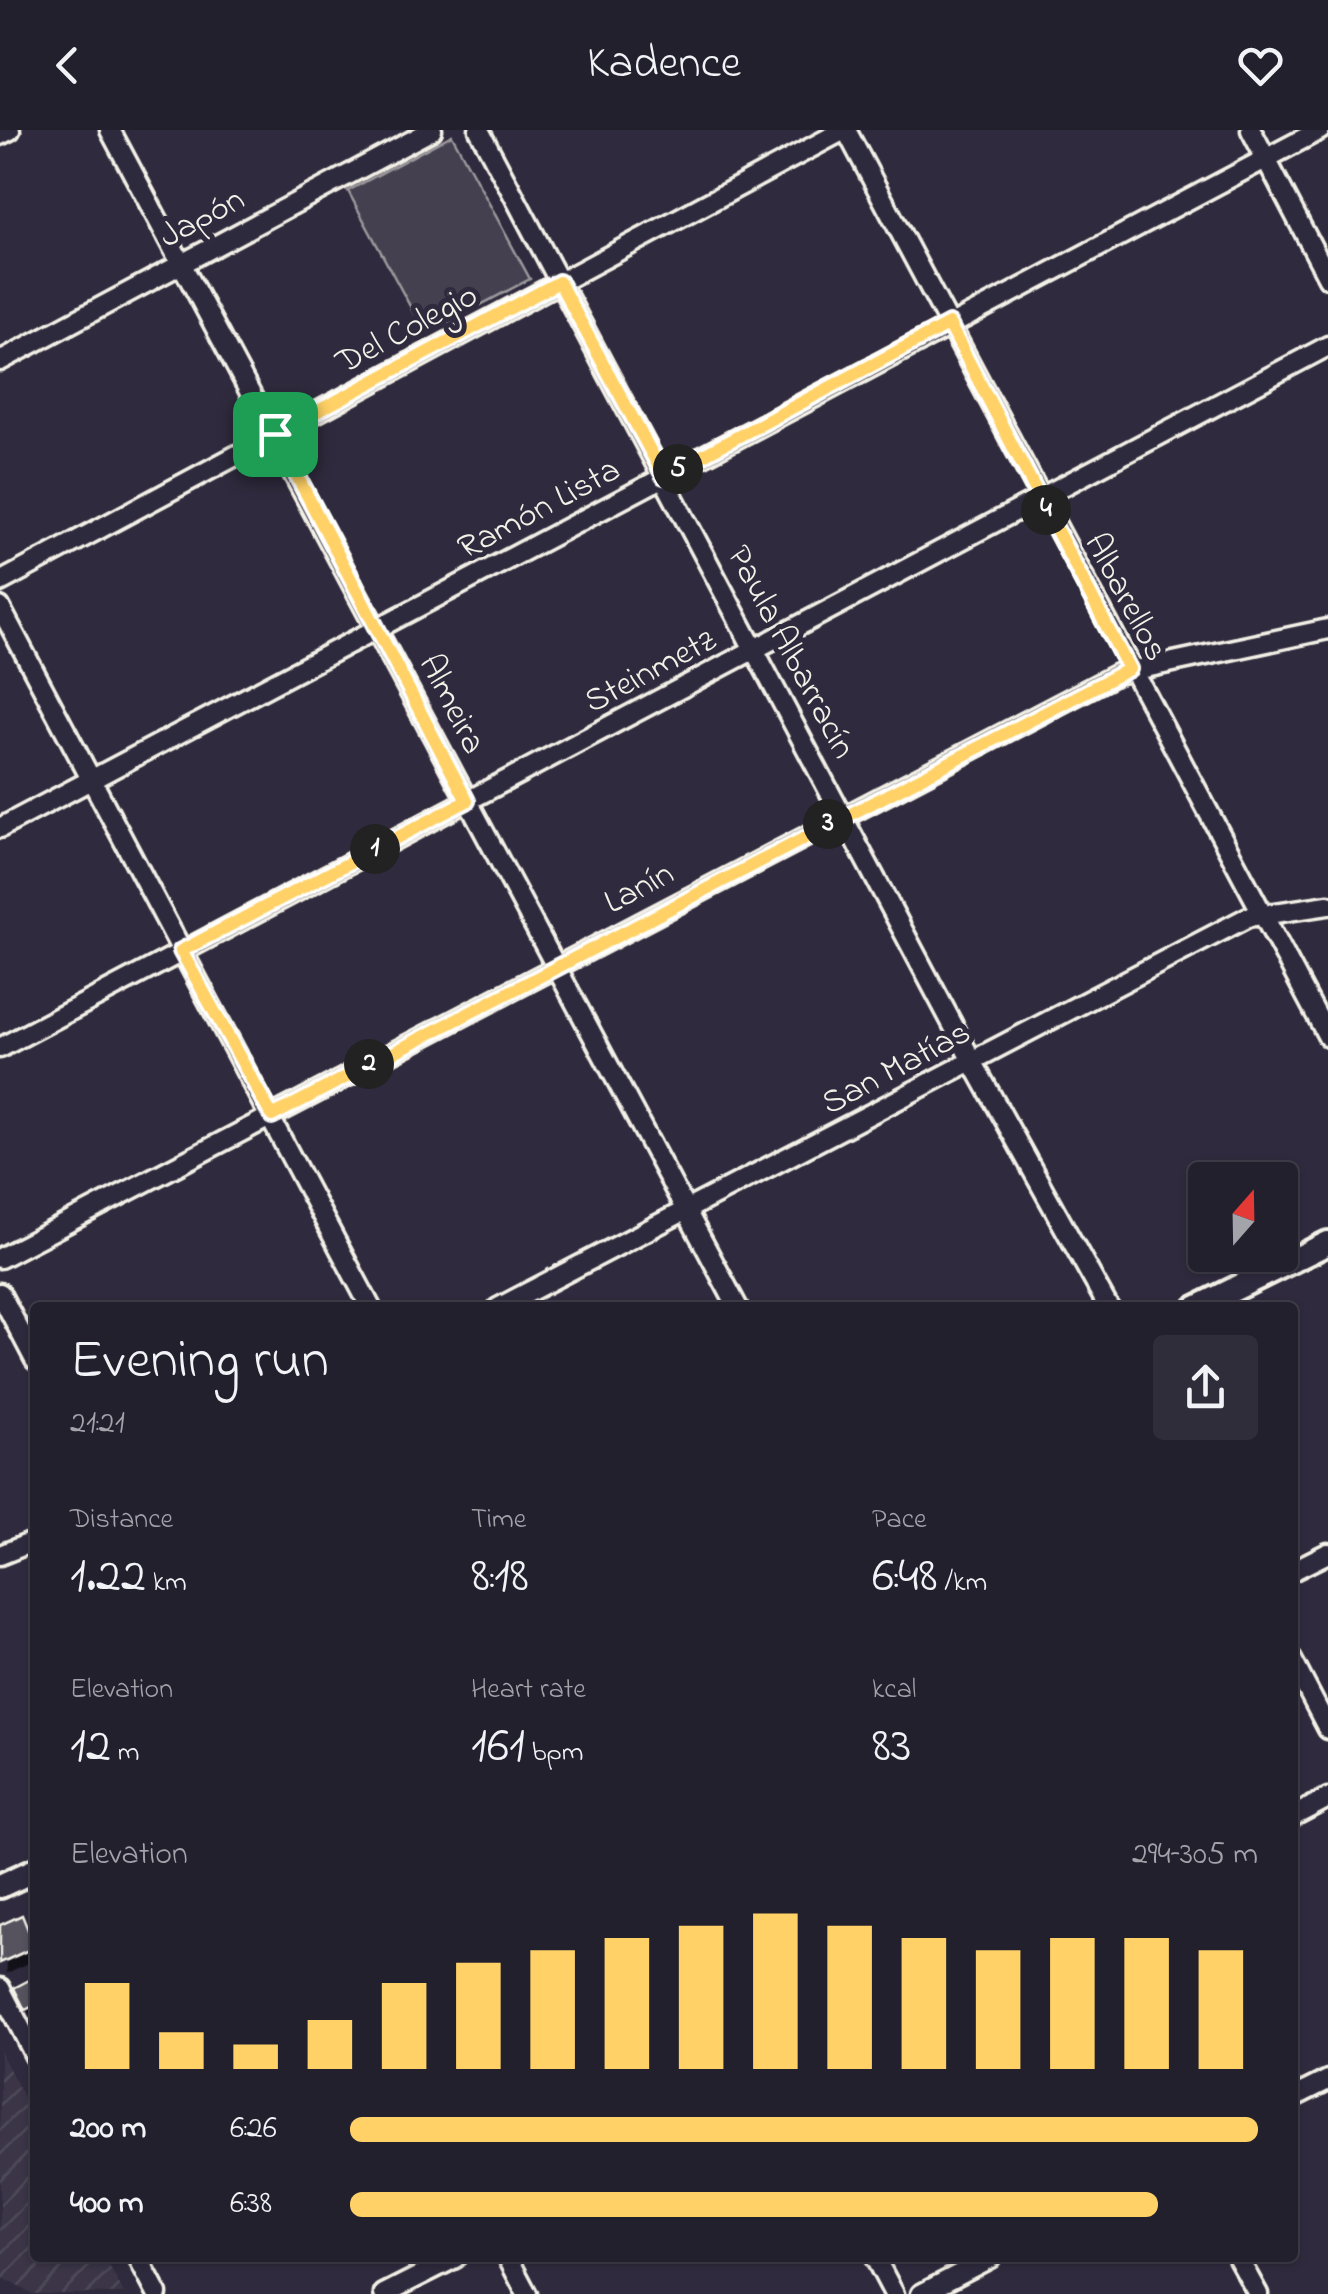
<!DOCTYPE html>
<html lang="en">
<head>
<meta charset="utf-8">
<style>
	:root { --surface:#23202e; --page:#2f2d3a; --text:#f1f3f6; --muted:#a3a3aa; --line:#403e4a; --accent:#ffd166 }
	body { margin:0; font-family:"Indie Flower",sans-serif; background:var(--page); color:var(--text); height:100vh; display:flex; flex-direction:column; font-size:38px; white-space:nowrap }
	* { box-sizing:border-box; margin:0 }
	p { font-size:32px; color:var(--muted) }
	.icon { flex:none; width:55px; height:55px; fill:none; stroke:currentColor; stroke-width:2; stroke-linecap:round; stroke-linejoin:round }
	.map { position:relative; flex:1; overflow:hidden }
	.panel { position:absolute; left:30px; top:1172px; width:1268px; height:960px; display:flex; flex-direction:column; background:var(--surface); border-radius:10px; box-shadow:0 2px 8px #0004,0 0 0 2px var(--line) }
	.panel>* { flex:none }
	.needle { width:65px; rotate:20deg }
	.tools { position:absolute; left:1188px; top:1032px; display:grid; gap:20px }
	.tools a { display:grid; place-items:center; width:110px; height:110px; border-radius:10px; background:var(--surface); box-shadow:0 2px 8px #0004,0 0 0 2px var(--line); font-size:50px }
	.pin { position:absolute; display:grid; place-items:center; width:85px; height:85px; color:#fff; margin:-42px; border-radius:20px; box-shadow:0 5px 15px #0006 }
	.km { position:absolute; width:50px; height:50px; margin:-25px; border-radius:50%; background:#222; color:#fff; font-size:28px; line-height:50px; text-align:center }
	.round { display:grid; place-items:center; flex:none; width:105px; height:105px; border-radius:10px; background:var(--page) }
	.headline { display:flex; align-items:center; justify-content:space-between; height:170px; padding:0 40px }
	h1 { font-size:55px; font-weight:600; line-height:75px }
	.figures { display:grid; grid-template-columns:repeat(3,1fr); gap:15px; height:170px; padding:10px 40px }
	.figures div { display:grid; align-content:center }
	.figures b { font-size:50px; font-weight:600 }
	.figures small { font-size:28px; font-weight:400 }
	.figures p { font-size:28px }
	.chart { height:280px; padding:20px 40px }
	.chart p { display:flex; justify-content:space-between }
	.chart svg { width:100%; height:180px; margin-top:10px; stroke:var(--accent); stroke-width:6 }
	ul { padding:0 40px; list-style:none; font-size:32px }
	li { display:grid; grid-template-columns:160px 120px 1fr; align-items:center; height:75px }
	li i { height:25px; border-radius:12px; background:var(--accent) }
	header { display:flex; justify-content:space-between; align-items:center; height:130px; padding:0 40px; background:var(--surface); font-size:45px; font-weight:600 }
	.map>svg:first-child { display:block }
	.industrial { fill:url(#industrial-furrows) }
	.pitch { fill:#454050; stroke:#9c989c; stroke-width:2.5 }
	.building { fill:#56525f; stroke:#f4f1e8; stroke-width:2.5; filter:url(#shadow) }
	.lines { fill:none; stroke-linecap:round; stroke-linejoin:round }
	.minor-casing { stroke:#f4f1e8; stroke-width:25 }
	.major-casing { stroke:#f4f1e8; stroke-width:30 }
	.minor { stroke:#2f2a3d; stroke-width:18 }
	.major { stroke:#2f2a3d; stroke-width:22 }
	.route-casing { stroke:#fff; stroke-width:20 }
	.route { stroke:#ffd166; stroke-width:12 }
	.labels { text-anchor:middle; stroke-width:10; stroke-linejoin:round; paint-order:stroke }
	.street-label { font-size:35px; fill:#f4f1e8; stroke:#2f2a3d }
</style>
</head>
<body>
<header><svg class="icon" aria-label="back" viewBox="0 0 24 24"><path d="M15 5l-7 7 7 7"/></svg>Kadence<svg class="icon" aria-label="heart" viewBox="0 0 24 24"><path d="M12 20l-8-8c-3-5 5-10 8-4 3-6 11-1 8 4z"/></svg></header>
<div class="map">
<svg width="1328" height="2164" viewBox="0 0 1328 2164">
	<defs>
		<pattern id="industrial-furrows" width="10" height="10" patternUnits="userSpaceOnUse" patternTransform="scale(2.5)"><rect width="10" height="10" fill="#3b3647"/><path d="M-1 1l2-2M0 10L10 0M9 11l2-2" fill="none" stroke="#4e4a59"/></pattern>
		<filter id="shadow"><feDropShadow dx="8" dy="8" stdDeviation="0" flood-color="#0009"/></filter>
	</defs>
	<rect width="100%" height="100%" fill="#2f2a3d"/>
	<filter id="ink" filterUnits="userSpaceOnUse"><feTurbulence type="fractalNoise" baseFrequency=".01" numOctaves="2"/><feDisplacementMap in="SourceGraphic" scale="20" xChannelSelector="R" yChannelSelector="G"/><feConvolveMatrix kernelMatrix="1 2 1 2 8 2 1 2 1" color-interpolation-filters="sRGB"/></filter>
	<g filter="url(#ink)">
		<path class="industrial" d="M0,1921L35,1989V2128H105L124,2164H32L0,2147Z"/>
		<path class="pitch" d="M452,5L530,149L425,204L348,61Z"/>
		<path class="building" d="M22,1785L35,1817L0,1833V1795Z
			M35,1847V1875L25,1880L14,1858Z"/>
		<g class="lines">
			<g class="minor-casing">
				<path id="minor" d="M110,0L738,1178
					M479,0L972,931L1109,1178
					M846,0L1328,907
					M1251,0L1328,148
					M0,5L10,0
					M0,231L432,0
					M0,452L844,0
					M0,477L371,1178
					M0,698L1320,0
					M0,918L1328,216
					M0,1128L1117,544L1328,499
					M0,1163L35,1230
					M498,1178L1248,787L1328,775
					M0,1425L35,1411
					M1292,1441L1328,1423
					M1292,1530L1328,1599
					M1292,1687L1328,1668
					M0,1858L35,1926
					M1292,1968L1328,1950
					M138,2128L157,2164
					M508,2128L527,2164
					M875,2128L894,2164
					M1238,2128L1258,2164
					M384,2164L455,2128
					M921,2164L990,2128"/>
			</g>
			<g class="major-casing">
				<path id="major" d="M1196,1178L1328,1113
					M0,1756L35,1740"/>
			</g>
			<use href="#minor" class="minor"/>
			<use href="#major" class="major"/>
		</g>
	</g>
	<g class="lines" filter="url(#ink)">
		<g class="route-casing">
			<path id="route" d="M559,152L664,346L949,194L1129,539L272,986L181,821L467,671L275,304Z"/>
		</g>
		<use href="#route" class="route"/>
	</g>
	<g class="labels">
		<g class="street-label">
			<text transform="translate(201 86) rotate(-28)" y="12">Japón</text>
			<text transform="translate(406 197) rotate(-28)" y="12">Del Colegio</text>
			<text transform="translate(538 377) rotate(-28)" y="12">Ramón Lista</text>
			<text transform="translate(1128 466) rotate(62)" y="12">Albarellos</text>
			<text transform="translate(793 521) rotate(62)" y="12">Paula Albarracín</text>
			<text transform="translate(649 539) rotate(-28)" y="12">Steinmetz</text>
			<text transform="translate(454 573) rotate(63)" y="12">Almeira</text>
			<text transform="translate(638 756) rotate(-28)" y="12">Lanín</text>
			<text transform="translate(895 936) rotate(-28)" y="12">San Matías</text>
		</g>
	</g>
</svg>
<div class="tools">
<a><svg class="needle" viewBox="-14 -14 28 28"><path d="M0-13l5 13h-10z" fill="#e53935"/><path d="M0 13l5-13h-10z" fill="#a3a3aa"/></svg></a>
</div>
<div class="pin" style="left:275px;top:304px;background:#1e9e55"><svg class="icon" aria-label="arrive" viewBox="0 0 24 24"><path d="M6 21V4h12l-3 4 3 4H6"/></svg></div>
<b class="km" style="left:375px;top:719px">1</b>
<b class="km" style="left:369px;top:934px">2</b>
<b class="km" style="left:828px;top:694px">3</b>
<b class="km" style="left:1046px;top:380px">4</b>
<b class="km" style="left:678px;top:339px">5</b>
<section class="panel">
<div class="headline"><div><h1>Evening run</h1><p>21:21</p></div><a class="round"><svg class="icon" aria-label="share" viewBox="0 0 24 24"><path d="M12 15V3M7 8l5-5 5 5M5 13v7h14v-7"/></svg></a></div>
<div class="figures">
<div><p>Distance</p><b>1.22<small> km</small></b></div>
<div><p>Time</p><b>8:18</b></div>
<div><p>Pace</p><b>6:48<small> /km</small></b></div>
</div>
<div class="figures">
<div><p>Elevation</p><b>12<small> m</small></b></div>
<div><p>Heart rate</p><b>161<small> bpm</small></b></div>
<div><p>kcal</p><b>83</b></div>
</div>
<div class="chart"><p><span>Elevation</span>294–305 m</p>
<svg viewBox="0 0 160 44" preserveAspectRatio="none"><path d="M5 44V23M15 44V35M25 44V38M35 44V32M45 44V23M55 44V18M65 44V15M75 44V12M85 44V9M95 44V6M105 44V9M115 44V12M125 44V15M135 44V12M145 44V12M155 44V15"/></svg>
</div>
<ul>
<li><b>200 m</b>6:26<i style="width:100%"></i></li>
<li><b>400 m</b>6:38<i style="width:89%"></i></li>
</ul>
</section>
</div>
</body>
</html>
